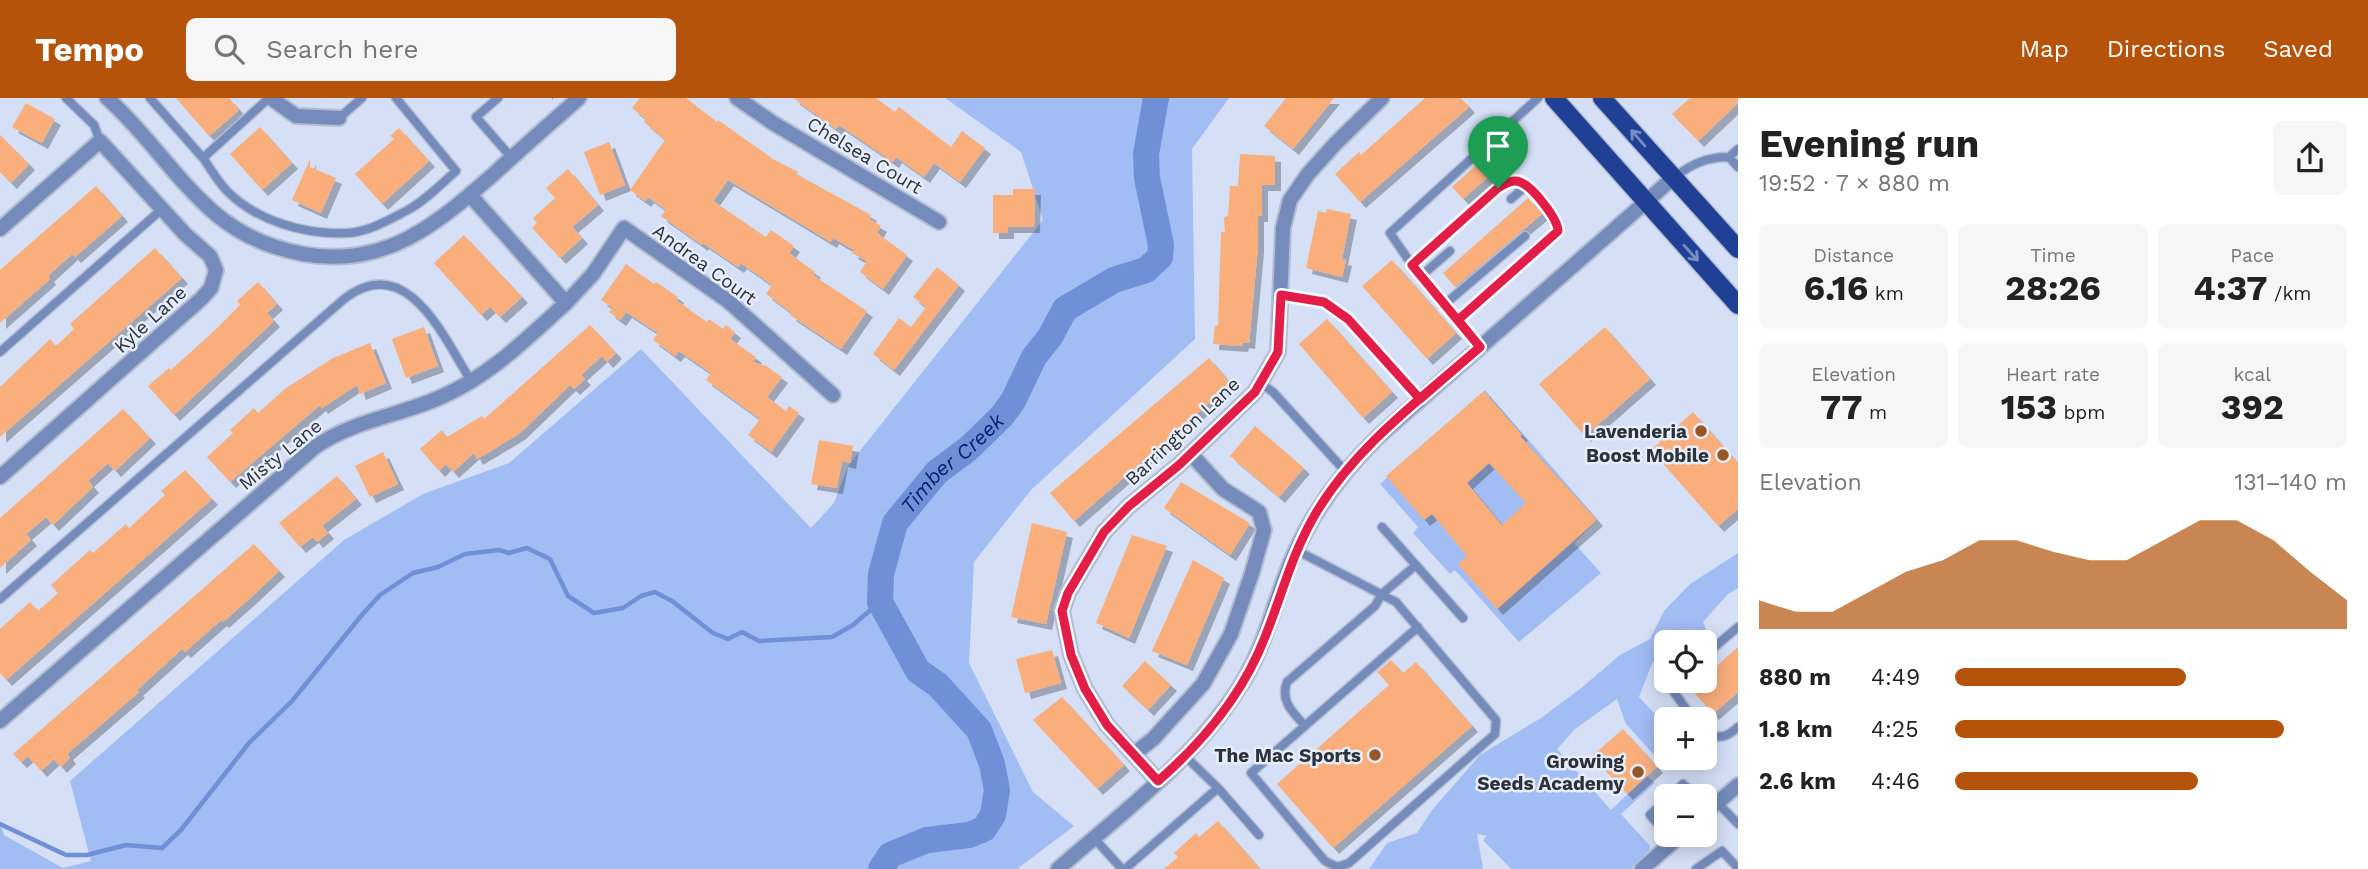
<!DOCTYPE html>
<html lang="en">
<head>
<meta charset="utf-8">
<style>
	:root { --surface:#fff; --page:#f6f6f6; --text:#222; --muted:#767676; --accent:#b45309 }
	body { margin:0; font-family:"Work Sans",sans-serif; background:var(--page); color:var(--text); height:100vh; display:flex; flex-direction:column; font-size:26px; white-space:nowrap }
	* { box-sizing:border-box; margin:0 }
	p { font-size:23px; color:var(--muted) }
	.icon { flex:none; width:38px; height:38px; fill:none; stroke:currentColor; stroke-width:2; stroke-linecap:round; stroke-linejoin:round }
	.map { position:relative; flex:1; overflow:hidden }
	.side { display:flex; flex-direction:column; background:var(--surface); width:630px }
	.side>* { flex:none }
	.buttons { position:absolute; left:1654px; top:532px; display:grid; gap:14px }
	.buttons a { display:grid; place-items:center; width:63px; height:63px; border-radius:10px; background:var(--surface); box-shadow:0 4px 18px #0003; font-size:35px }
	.pin { position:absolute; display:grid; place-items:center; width:60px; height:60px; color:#fff; margin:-72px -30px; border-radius:50% 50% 50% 0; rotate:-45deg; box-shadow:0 0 7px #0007 }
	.pin .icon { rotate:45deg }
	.round { display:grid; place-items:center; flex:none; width:74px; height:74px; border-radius:10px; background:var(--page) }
	.headline { display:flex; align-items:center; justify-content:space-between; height:119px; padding:0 21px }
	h1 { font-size:38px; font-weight:700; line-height:52px }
	.figures { display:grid; grid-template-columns:repeat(3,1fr); gap:10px; height:119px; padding:7px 21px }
	.figures div { display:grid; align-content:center; border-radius:10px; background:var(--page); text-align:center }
	.figures b { font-size:35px; font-weight:700 }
	.figures small { font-size:19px; font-weight:400 }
	.figures p { font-size:19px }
	.chart { height:196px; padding:14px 21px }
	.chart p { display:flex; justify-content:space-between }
	.chart svg { width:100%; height:126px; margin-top:7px; fill:var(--accent); opacity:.7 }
	ul { padding:0 21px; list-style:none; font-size:23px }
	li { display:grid; grid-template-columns:112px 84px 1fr; align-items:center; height:52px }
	li i { height:18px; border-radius:9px; background:var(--accent) }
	header { display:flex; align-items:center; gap:42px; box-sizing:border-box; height:98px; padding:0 35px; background:var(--accent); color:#fff }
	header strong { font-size:33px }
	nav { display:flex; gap:38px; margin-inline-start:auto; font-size:24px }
	.search { width:490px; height:63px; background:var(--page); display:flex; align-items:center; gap:18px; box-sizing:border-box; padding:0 24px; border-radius:10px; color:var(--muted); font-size:26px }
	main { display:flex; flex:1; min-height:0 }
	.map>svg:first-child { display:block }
	.green { fill:#a2bdf4 }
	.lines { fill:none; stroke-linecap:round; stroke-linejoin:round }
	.stream { stroke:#6f90d6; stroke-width:4.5 }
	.river { stroke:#6f90d6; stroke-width:26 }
	.building { fill:#faae7b; fill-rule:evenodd; filter:url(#shadow) }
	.service-casing { stroke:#b3bdd1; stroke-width:11 }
	.minor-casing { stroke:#b3bdd1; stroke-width:18 }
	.tertiary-casing { stroke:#b3bdd1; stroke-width:18 }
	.primary-casing { stroke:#b3bdd1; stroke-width:21 }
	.path { stroke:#969fb1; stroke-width:2.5; stroke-dasharray:7 3.5; stroke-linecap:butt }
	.service { stroke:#748bbb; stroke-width:8 }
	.minor { stroke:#748bbb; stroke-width:14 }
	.tertiary { stroke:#748bbb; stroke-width:14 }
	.primary { stroke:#1f4095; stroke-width:18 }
	.oneway { stroke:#798ec3 }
	.route-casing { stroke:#fff; stroke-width:14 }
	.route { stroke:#e11d48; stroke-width:9 }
	.poi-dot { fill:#985624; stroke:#e6edfb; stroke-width:2.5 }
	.labels { text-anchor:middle; stroke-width:5; stroke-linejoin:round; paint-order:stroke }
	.street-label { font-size:19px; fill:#2d313a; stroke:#e6edfb }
	.poi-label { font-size:19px; font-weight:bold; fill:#2d313a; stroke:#e6edfb; text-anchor:end }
	.water-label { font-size:21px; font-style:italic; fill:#061f6f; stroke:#e6edfb }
</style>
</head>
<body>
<header>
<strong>Tempo</strong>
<div class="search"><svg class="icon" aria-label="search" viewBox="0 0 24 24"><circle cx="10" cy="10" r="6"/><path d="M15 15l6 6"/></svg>Search here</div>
<nav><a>Map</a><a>Directions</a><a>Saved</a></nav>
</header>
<main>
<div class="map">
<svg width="1738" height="771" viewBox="0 0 1738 771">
	<defs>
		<filter id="shadow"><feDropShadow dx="6" dy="6" stdDeviation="0" flood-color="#0004"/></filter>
	</defs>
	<rect width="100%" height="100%" fill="#d5e0f7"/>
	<path class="green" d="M945,0H1229L1192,51L1195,241L1031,392L974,464L969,565L1033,694L1074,728L1017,771H0V725L4,737L63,770L91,763L70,683L344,442L423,396L509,365L641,251L811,430L834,405L848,368L1043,122L1021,54Z
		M1485,292L1598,422L1574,445L1601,475L1519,544L1455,472L1450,476L1413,435L1418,429L1380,386Z
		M1738,455V490L1728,496L1703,524L1707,533L1666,544L1651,568L1639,599L1666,627V659L1655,658L1626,626L1617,601L1575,631L1557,651L1611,712L1647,678L1655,685L1621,716L1650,748L1649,753L1631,771H1511L1483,742L1487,738L1477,736L1483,771H1369L1387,745L1417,735L1432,712L1480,657L1541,620L1580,591L1620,557L1650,541L1664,513L1690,486Z"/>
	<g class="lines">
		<path class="stream" d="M0,726L66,757H87L126,747L162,750L181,732L249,645L292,603L361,518L380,497L413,475L438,469L465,456L499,452L509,455L527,450L550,461L568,498L594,515L623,510L641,498L655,494L672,503L713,535L728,541L742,534L759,543L832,539L853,527L880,504"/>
		<path class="river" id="s1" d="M881,771L890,757L927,742L969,737L984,731L993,717L997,692L992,666L979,632L938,587L918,573L880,504L881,476L895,425L937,374L968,351L1002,318L1013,303L1034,259L1050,239L1065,211L1114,182L1146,172L1160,159L1161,147L1147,80L1146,56L1156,0"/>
	</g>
	<path class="building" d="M176,0H229L239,12L209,38Z
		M640,0H686L717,24L718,22L773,61L798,74L796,76L871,117L869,121L881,128L877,135L907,157L883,191L860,174L867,163L852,155L854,152L833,140L831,144L728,82L713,103L766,139L771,132L794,148L789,155L815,174L813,177L867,213L841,251L790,217L792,215L766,196L772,187L741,165L738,169L703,145L702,147L661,118L666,112L648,99L645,103L630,92L665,42L644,24L646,21L632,10Z
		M793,0H876L895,14L899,9L951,49L962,33L985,50L960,84L934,65L924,79L896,59L893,64L839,27L836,31Z
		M1286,0H1334L1293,51L1264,28Z
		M1425,0H1461L1469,9L1360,104L1335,76L1359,54L1361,57Z
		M1690,0H1738V5L1698,43L1672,16Z
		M26,5L55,21L42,45L12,29Z
		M260,29L292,65L262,92L230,56Z
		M399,30L429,63L382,106L355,76L394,41L390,38Z
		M0,37L29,66L11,85L0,74Z
		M609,44L625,87L600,97L584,54Z
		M1492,53L1503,66L1463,101L1452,89Z
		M1240,56L1275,58V87H1262V118H1258V149L1249,245L1243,244L1242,248L1213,246L1215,228L1218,227L1221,134H1225L1224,119L1228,118L1230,88H1238Z
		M310,61V69L336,80L321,115L292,102Z
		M568,71L598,107L572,129L582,140L560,160L532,130L537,125L533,120L555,100L546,90Z
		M96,88L122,118L75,159L72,156L48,178L50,181L0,225V172Z
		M1013,91H1035L1034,129H1008V135H993V97H1013Z
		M1528,100L1542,116L1455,189L1443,175Z
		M1327,111L1351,116L1342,161L1346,162L1342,179L1306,170L1318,113L1326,115Z
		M464,137L522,199L500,219L490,209L481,217L434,165Z
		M155,150L182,180L0,339V289L50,241L56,248L74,231L70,226Z
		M1392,162L1456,235L1427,261L1362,188Z
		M626,166L654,186L656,184L678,199L676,202L707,224L709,221L723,231L726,227L735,234L730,241L756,259L753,264L766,268L782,279L767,299L786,313L789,308L799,315L771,354L748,337L760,321L706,282L711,275L679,253L675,258L653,242L658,235L626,214L620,222L609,214L613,210L601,202Z
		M937,169L959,187L894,272L873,256L899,220L911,229L926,209L913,199Z
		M258,184L277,206L267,215L274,223L174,317L148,288L169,270L171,272L214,233L240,207L237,203Z
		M1327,221L1392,294L1363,320L1299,246Z
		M590,227L616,255L607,264L602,258L581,277L585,281L574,291L570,287L519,336L477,361L474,355L453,374L446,366L439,373L420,351L442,332L447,339L482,318L484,321Z
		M424,229L438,268L406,280L392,241Z
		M1605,229L1650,281L1585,338L1539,286Z
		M370,245L386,285L360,296L357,287L322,310L320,307L230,384L207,359L233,335L230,332L254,310L258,315L286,290L333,260Z
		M1209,260L1231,286L1074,423L1050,395Z
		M1484,293L1522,337L1520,338L1597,422L1497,511L1458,466L1467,458L1432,416L1424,422L1386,378ZM1489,365L1526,405L1502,427L1467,385Z
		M123,311L150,340L115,373L108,365L88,383L93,389L53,427L46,419L26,436L31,442L0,470V420Z
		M1693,314L1738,365V411L1718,428L1651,352Z
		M1255,328L1304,370L1279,399L1230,358Z
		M819,342L853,348L850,365L842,363L837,390L811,386Z
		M383,354L398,386L370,399L355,368Z
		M185,372L212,401L6,582L0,575V531L30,504L38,513L58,495L51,487L90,452L93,455L126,426L129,430L165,397L161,393Z
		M337,378L356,401L322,428L328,435L317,444L313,439L300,449L279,425Z
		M1181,384L1250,425L1230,457L1164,410Z
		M1032,425L1067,434L1046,526L1011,519Z
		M1132,437L1167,448L1129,540L1096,525Z
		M254,446L279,473L248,502L223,524L221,522L185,554L182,551L137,592L139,594L67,656L70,660L61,669L54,661L41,673L28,658L21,664L13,656Z
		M1193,462L1224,480L1187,567L1152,553Z
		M1738,549V594L1713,616L1691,591L1700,583H1704V579Z
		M1052,552L1061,585L1025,595L1016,561Z
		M1391,562L1403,575L1416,564L1472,628L1333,750L1277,686L1389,587L1377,574Z
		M1145,563L1171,587L1148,612L1122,588Z
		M1062,599L1124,667L1097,691L1033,622Z
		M1623,631L1657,669L1627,696L1592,658Z
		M1218,723L1260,771H1164L1178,759L1174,755L1196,735L1199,739Z"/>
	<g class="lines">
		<g class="service-casing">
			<path id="service" d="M66,0L94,27L100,43
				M150,0L203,60L269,0
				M498,0L476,19L512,60
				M339,20L362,0
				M1729,59L1738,69
				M203,60C211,71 218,84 228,94C257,123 306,137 346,135C366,135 389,122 406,113C425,103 440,87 456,73L396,0
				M1673,80C1692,66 1706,59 1729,59L1738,51
				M1511,101L1526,88
				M1412,167L1390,135L1538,0
				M1421,178L1450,153
				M1281,197L1324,203L1348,221L1420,301
				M1445,206L1525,138
				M1458,222L1558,133C1558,121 1532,88 1520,84C1512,81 1505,86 1498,90L1412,167L1421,178L1480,249
				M0,254L162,111
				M1260,285L1273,294L1345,373
				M1382,429L1463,520
				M1296,452L1396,504L1496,622L1495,636L1349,765L1337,769L1325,763L1251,675L1418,529
				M0,501L344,201C407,152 444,240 471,283
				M1704,558L1738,529
				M1679,583L1674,594L1693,621
				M1305,628C1293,614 1280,604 1287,584L1375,508L1382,496L1416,467
				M1704,635C1720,641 1726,640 1738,629
				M1218,690L1259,737
				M1670,698L1683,686L1698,698
				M1666,702L1650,717L1666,736
				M1718,705L1738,726
				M1094,740L1122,771
				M1125,771L1218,690L1186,659
				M1696,771L1722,753L1738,770"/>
		</g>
		<g class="minor-casing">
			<path id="minor" d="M271,0L296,18L339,20
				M737,0L773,25L939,124
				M0,131L100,43L185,136L210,158L216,172L211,190L201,201L0,379
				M566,205L593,176L624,130L728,203L833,297
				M0,623L315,349C354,322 399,318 441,299C490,278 527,240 566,205L470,97
				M1134,656L1153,641L1203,586L1231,536L1252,475L1264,432L1259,414L1223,391L1191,356
				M1158,683L1107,627L1085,591L1071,557L1062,513L1068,495L1104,434L1129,408L1179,367L1255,294L1278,254L1283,130L1290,102L1308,76L1335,46L1382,0
				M1058,771C1124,713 1198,659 1244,582C1267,543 1275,500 1293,459C1313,413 1343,373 1379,338L1673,80"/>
		</g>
		<g class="tertiary-casing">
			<path id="tertiary" d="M107,0C147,35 176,83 217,117C241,137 271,150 303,156C386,171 438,125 496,74C523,49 551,25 579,0
				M1704,716L1738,687
				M1642,771L1681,737"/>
		</g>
		<g class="primary-casing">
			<path id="primary" d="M1554,0L1738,207
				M1602,0L1738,151"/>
		</g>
		<path class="path" d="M552,0H553"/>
		<use href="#service" class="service"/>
		<use href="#minor" class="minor"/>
		<use href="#tertiary" class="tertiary"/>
		<use href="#primary" class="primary"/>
	</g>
	<defs><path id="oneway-shaft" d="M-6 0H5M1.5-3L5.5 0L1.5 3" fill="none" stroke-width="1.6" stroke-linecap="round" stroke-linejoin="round" transform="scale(1.75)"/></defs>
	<g class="oneway">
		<use href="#oneway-shaft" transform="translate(1638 40) rotate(-131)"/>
		<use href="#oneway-shaft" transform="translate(1691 155) rotate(48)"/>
	</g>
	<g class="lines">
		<g class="route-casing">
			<path id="route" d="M1498,90L1412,167L1421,178L1480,249L1420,301L1348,221L1324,204L1281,197L1278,254L1255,294L1179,367L1129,408L1104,434L1068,495L1062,513L1071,557L1085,591L1107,627L1158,683C1204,643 1243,596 1265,539C1282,497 1292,455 1316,415C1356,348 1422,300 1480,249L1458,222L1558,133C1558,121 1532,88 1520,84C1512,81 1505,86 1498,90"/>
		</g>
		<use href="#route" class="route"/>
	</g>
	<g class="poi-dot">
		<circle cx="1701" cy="333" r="7"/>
		<circle cx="1723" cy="357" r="7"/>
		<circle cx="1375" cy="657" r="7"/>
		<circle cx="1638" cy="674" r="7"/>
	</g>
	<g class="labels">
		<g class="street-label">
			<text transform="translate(865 57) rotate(31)" y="7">Chelsea Court</text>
			<text transform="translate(705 166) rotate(36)" y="7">Andrea Court</text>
			<text transform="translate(150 221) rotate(-42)" y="7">Kyle Lane</text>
			<text transform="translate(1182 333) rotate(-43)" y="7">Barrington Lane</text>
			<text transform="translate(280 356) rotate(-39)" y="7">Misty Lane</text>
		</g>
		<g class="poi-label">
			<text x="1687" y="340">Lavenderia</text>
			<text x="1709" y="364">Boost Mobile</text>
			<text x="1361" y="664">The Mac Sports</text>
			<text x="1624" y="670">Growing<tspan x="1624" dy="22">Seeds Academy</tspan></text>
		</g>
		<g class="water-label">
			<text dy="7" stroke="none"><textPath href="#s1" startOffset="548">Timber Creek</textPath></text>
		</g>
	</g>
</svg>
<div class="buttons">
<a><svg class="icon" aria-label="locate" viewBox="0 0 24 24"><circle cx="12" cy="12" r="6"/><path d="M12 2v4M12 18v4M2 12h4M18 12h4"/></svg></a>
<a>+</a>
<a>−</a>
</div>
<div class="pin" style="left:1498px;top:90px;background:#1e9e55"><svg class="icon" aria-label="arrive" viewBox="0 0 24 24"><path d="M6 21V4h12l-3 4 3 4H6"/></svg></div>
</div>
<section class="side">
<div class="headline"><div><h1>Evening run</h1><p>19:52 · 7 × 880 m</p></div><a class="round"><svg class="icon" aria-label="share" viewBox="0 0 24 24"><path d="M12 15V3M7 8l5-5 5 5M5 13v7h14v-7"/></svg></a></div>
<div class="figures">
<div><p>Distance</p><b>6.16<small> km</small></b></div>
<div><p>Time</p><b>28:26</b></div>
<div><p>Pace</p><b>4:37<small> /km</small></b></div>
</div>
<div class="figures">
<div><p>Elevation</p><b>77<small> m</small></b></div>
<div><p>Heart rate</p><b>153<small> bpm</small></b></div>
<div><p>kcal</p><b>392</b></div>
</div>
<div class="chart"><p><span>Elevation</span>131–140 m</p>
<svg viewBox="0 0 160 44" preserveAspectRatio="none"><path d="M0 44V34L10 38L20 38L30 31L40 24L50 20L60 13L70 13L80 17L90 20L100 20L110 13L120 6L130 6L140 13L150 24L160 34V44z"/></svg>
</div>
<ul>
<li><b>880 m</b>4:49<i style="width:59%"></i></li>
<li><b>1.8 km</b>4:25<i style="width:84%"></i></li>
<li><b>2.6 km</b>4:46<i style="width:62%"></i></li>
</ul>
</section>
</main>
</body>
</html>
